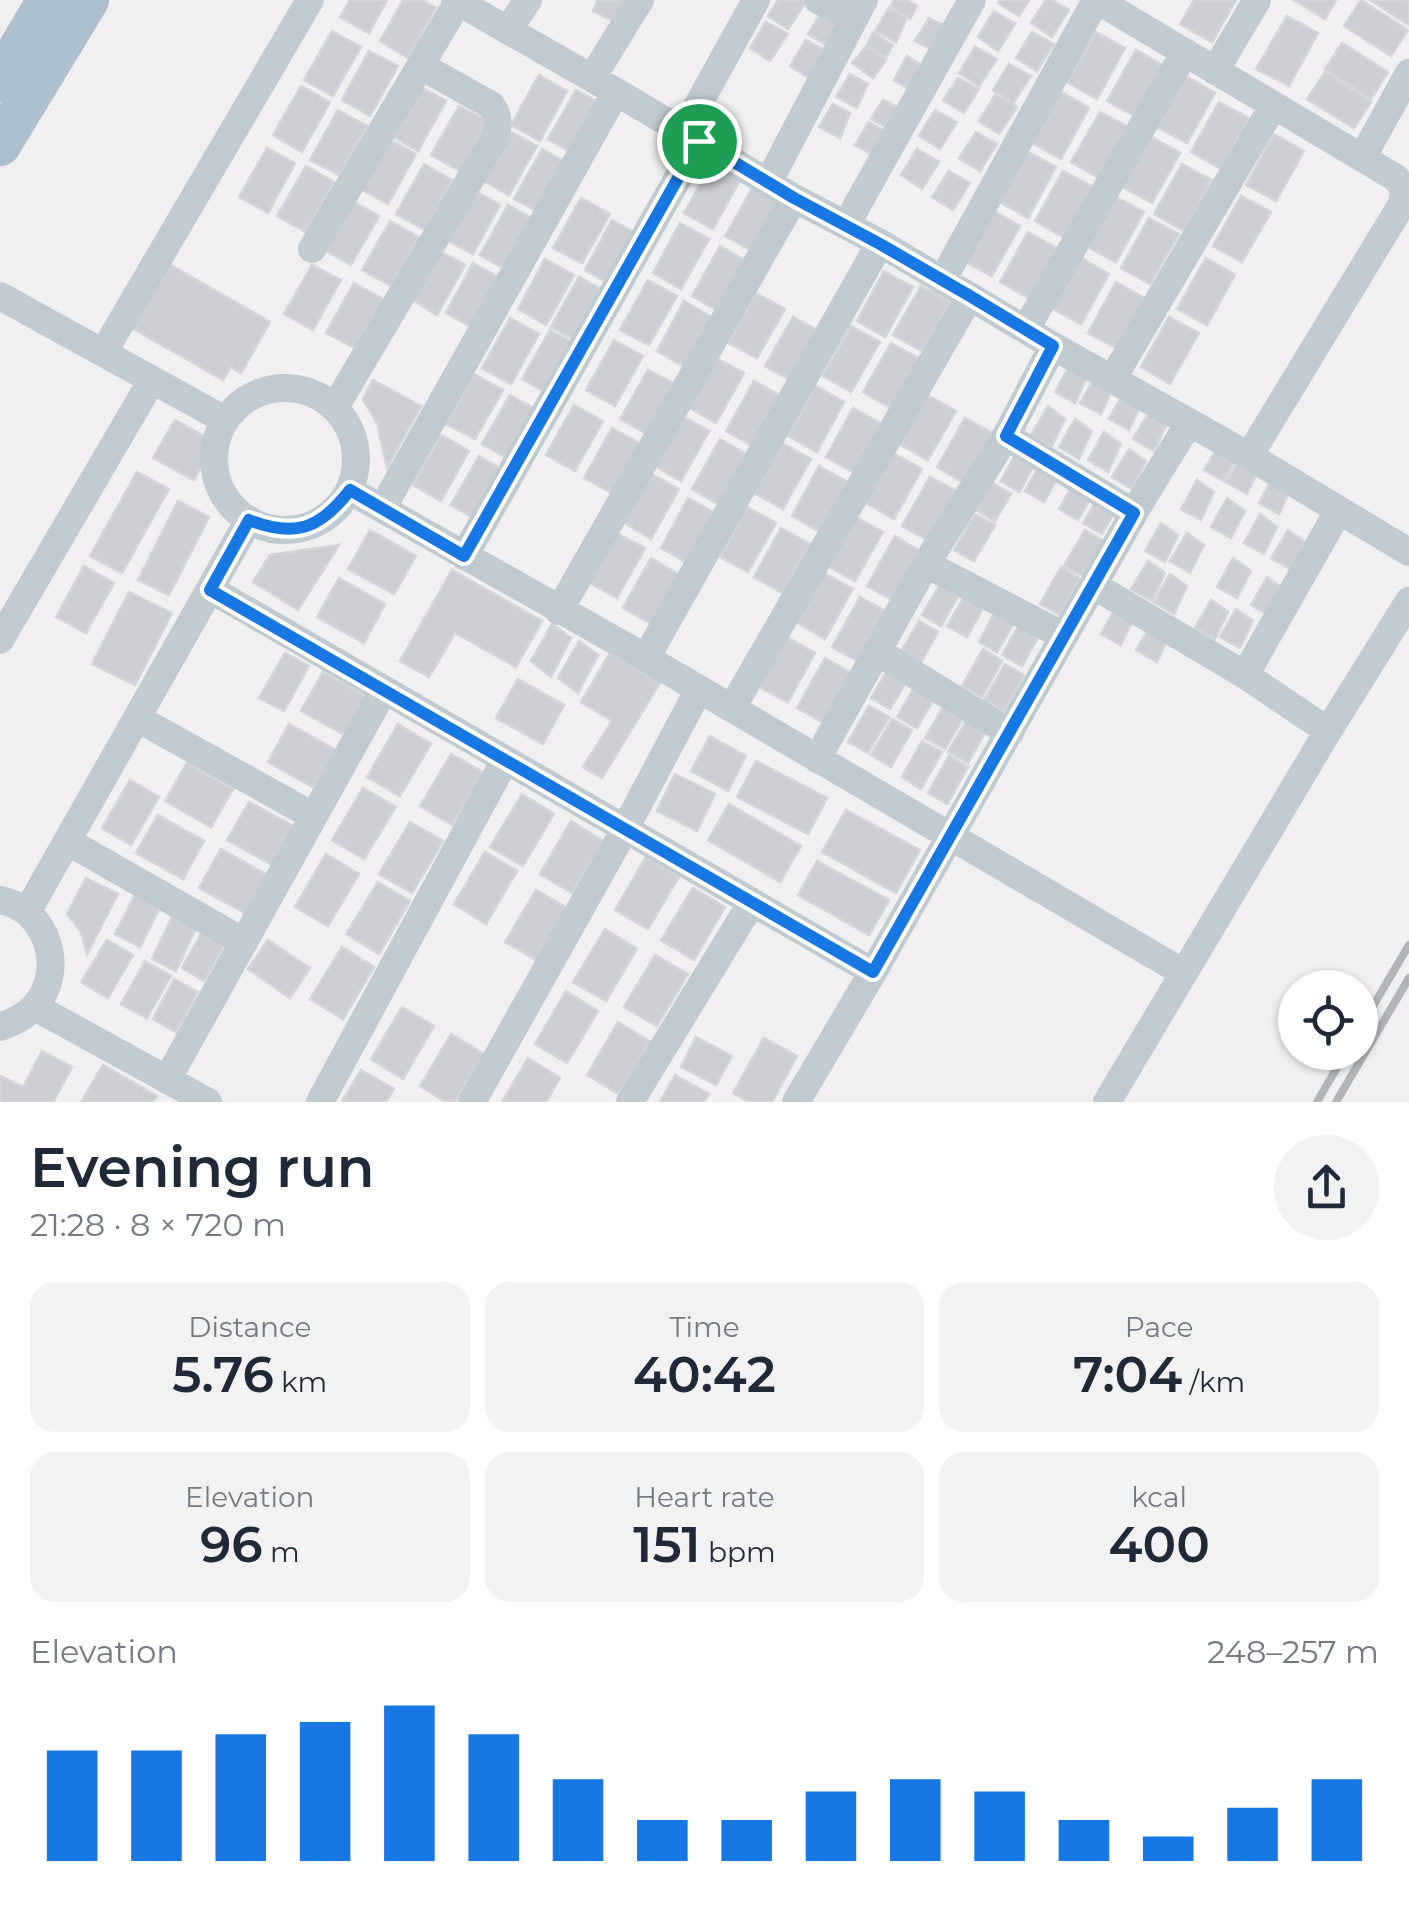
<!DOCTYPE html>
<html lang="en">
<head>
<meta charset="utf-8">
<style>
	:root { --surface:#fff; --page:#f2f2f3; --text:#1f2937; --muted:#747a83; --accent:#1778e3 }
	body { margin:0; font-family:Montserrat,sans-serif; background:var(--page); color:var(--text); height:100vh; display:flex; flex-direction:column; font-size:38px; white-space:nowrap }
	* { box-sizing:border-box; margin:0 }
	p { font-size:32px; color:var(--muted) }
	.icon { flex:none; width:55px; height:55px; fill:none; stroke:currentColor; stroke-width:2; stroke-linecap:round; stroke-linejoin:round }
	.map { position:relative; height:1102px; overflow:hidden }
	.drawer { display:flex; flex-direction:column; background:var(--surface); flex:1 }
	.drawer>* { flex:none }
	.fabs { position:absolute; left:1278px; top:970px; display:grid; gap:20px }
	.fabs a { display:grid; place-items:center; width:100px; height:100px; border-radius:50%; background:var(--surface); box-shadow:0 2px 8px #0004; font-size:50px }
	.pin { position:absolute; display:grid; place-items:center; width:85px; height:85px; color:#fff; margin:-42px; border:5px solid #fff; border-radius:50%; box-shadow:0 2px 10px #0007 }
	.round { display:grid; place-items:center; flex:none; width:105px; height:105px; border-radius:52px; background:var(--page) }
	.overview { display:flex; align-items:center; justify-content:space-between; height:170px; padding:0 30px }
	h1 { font-size:55px; font-weight:600; line-height:75px }
	.stats { display:grid; grid-template-columns:repeat(3,1fr); gap:15px; height:170px; padding:10px 30px }
	.stats div { display:grid; align-content:center; border-radius:25px; background:var(--page); text-align:center }
	.stats b { font-size:50px; font-weight:600 }
	.stats small { font-size:28px; font-weight:400 }
	.stats p { font-size:28px }
	.chart { height:280px; padding:20px 30px }
	.chart p { display:flex; justify-content:space-between }
	.chart svg { width:100%; height:180px; margin-top:10px; stroke:var(--accent); stroke-width:6 }
	.map>svg:first-child { display:block }
	.building { fill:#ccced4; stroke:#d3d5da; stroke-width:2.5 }
	.lines { fill:none; stroke-linecap:round; stroke-linejoin:round }
	.street { stroke:#bfcad1; stroke-width:28 }
	.primary { stroke:#aebfce; stroke-width:42 }
	.rail { stroke:#b1b4b9; stroke-width:8 }
	.route-casing { stroke:#fff; stroke-width:20 }
	.route { stroke:#1778e3; stroke-width:12 }
</style>
</head>
<body>
<div class="map">
<svg width="1409" height="1102" viewBox="0 0 1409 1102">
	<rect width="100%" height="100%" fill="#f1efef"/>
	<path class="building" d="M350,0H387L369,33L340,17Z
		M403,0H422L436,8L408,58L380,41Z
		M598,0H626L615,22L593,11Z
		M778,0H802L806,2L788,29L768,16Z
		M894,0H907L917,6L910,19L891,6Z
		M1000,0H1029L1019,16L998,3Z
		M1046,0H1052L1069,10L1052,37L1031,23Z
		M1194,0H1236L1212,42L1180,24Z
		M1294,0H1336L1325,19Z
		M1361,0L1408,30L1391,56L1344,26Z
		M1370,0H1409V25Z
		M824,8L846,20L829,47L808,34Z
		M889,8L907,18L896,42L875,31Z
		M994,11L1015,24L998,51L978,37Z
		M1287,16L1318,33L1289,86L1256,69Z
		M929,18L947,27L937,52L915,41Z
		M766,22L788,34L770,61L750,48Z
		M332,31L361,47L333,96L304,80Z
		M1032,32L1054,44L1037,71L1016,58Z
		M1096,32L1125,48L1097,99L1067,82Z
		M873,33L893,45L886,58L867,45Z
		M806,40L828,52L811,79L790,66Z
		M1342,43L1388,72L1371,99L1325,69Z
		M866,47L886,60L873,78L852,63Z
		M975,47L997,59L979,86L959,73Z
		M1136,50L1166,67L1137,117L1107,101Z
		M369,51L398,66L370,116L342,100Z
		M907,56L927,69L914,93L894,80Z
		M1009,64L1031,76L1013,103L993,90Z
		M1325,72L1371,102L1354,128L1307,99Z
		M850,74L868,84L857,108L836,97Z
		M539,75L567,91L540,141L511,125Z
		M1186,76L1215,93L1187,143L1157,127Z
		M958,78L979,89L964,113L943,100Z
		M418,85L446,101L418,151L390,135Z
		M301,86L330,102L302,152L273,135Z
		M576,90L604,105L576,155L548,139Z
		M1060,91L1089,108L1061,159L1031,142Z
		M995,95L1017,107L999,134L979,121Z
		M883,100L902,109L892,130L871,119Z
		M1219,102L1249,118L1221,169L1191,152Z
		M833,104L850,113L840,138L819,127Z
		M459,106L488,121L460,171L431,155Z
		M338,110L367,126L339,175L310,160Z
		M935,110L957,122L940,149L919,136Z
		M1100,112L1130,128L1101,179L1071,162Z
		M869,122L887,132L877,157L855,145Z
		M508,130L537,146L509,195L480,179Z
		M976,132L997,144L980,171L959,158Z
		M1274,134L1304,151L1276,201L1246,185Z
		M1150,136L1180,153L1152,203L1122,187Z
		M387,138L416,154L388,204L359,188Z
		M267,148L295,163L268,213L239,197Z
		M542,149L571,165L543,214L514,199Z
		M917,149L939,162L922,189L901,175Z
		M1026,151L1056,167L1028,218L998,201Z
		M424,164L452,180L425,230L396,214Z
		M712,164L740,180L713,229L684,213Z
		M1182,164L1212,180L1184,231L1154,214Z
		M306,166L334,182L306,232L277,216Z
		M949,171L970,183L953,210L932,197Z
		M1063,171L1093,187L1065,238L1035,221Z
		M753,187L782,203L754,252L725,236Z
		M472,189L500,205L473,254L444,239Z
		M1114,196L1144,212L1116,262L1086,246Z
		M1241,196L1271,212L1242,262L1213,246Z
		M581,198L610,214L582,263L553,248Z
		M351,200L379,216L351,265L323,249Z
		M508,205L536,221L508,271L480,255Z
		M990,209L1020,226L992,276L962,260Z
		M1149,218L1179,234L1150,284L1121,268Z
		M612,220L641,236L613,286L585,270Z
		M390,221L419,237L391,286L362,270Z
		M680,223L709,239L681,289L653,273Z
		M1028,232L1058,249L1030,299L1000,282Z
		M720,246L748,262L720,312L692,296Z
		M436,249L465,265L437,315L409,298Z
		M1080,257L1109,274L1081,324L1051,308Z
		M1206,258L1235,275L1207,325L1177,309Z
		M545,259L574,275L546,325L518,309Z
		M473,263L502,279L475,329L446,313Z
		M169,264L270,322L241,373L231,367L223,380L132,328Z
		M312,265L341,280L313,330L284,314Z
		M884,271L913,287L885,337L857,321Z
		M579,277L608,293L580,343L551,327Z
		M648,280L677,296L649,345L620,330Z
		M1116,282L1146,299L1118,349L1088,333Z
		M354,283L383,299L355,348L326,333Z
		M921,286L950,302L922,351L893,335Z
		M756,293L785,309L757,358L728,343Z
		M684,301L713,318L685,367L657,351Z
		M793,317L821,332L794,382L765,366Z
		M1169,317L1199,333L1170,384L1141,367Z
		M510,318L539,334L511,384L482,368Z
		M851,326L880,342L851,392L823,376Z
		M550,330L578,346L551,395L522,379Z
		M614,340L643,356L615,406L586,390Z
		M891,343L920,359L892,409L863,392Z
		M716,358L744,373L716,423L688,407Z
		M1071,363L1088,375L1075,403L1055,392Z
		M648,370L677,385L649,435L620,419Z
		M474,374L503,390L475,439L446,424Z
		M1097,374L1114,386L1101,414L1080,403Z
		M373,380L421,406L387,468L377,423L363,399Z
		M754,381L783,397L754,447L726,431Z
		M816,386L844,402L817,452L788,436Z
		M1125,390L1142,402L1129,430L1109,419Z
		M510,395L539,411L511,460L482,444Z
		M927,395L956,411L928,460L899,444Z
		M574,405L603,421L575,471L546,455Z
		M1048,406L1065,419L1052,446L1031,435Z
		M853,408L882,424L854,473L826,457Z
		M1150,411L1167,423L1154,451L1133,439Z
		M680,415L709,431L681,481L653,465Z
		M965,418L994,434L966,484L937,467Z
		M1075,419L1092,431L1079,459L1059,447Z
		M175,420L215,442L194,480L153,458Z
		M612,428L641,444L613,494L584,478Z
		M1104,432L1121,444L1108,472L1088,460Z
		M441,435L469,451L441,501L413,485Z
		M720,439L748,455L720,505L692,489Z
		M1221,442L1238,454L1224,481L1204,470Z
		M782,443L811,459L783,509L754,493Z
		M1129,449L1146,461L1132,489L1112,477Z
		M893,453L922,469L894,519L866,503Z
		M1016,453L1035,464L1019,492L1001,481Z
		M1243,454L1260,466L1247,494L1226,482Z
		M479,456L507,472L479,521L451,505Z
		M1040,464L1060,474L1044,502L1025,491Z
		M819,466L848,482L820,532L792,516Z
		M137,472L169,489L122,573L90,556Z
		M650,473L679,489L651,539L623,522Z
		M1275,474L1292,486L1279,514L1259,503Z
		M930,477L959,492L931,542L902,526Z
		M1197,480L1214,492L1201,520L1181,509Z
		M1075,481L1094,492L1078,520L1059,509Z
		M992,483L1011,494L995,521L976,510Z
		M1099,496L1118,506L1102,534L1083,523Z
		M688,498L717,514L689,564L661,548Z
		M1227,498L1245,511L1231,538L1211,527Z
		M178,501L209,517L169,595L138,580Z
		M747,507L776,523L748,572L720,557Z
		M975,514L995,525L974,561L954,550Z
		M1260,514L1277,527L1264,554L1244,543Z
		M854,516L883,532L855,581L826,565Z
		M1161,523L1178,535L1165,562L1145,551Z
		M781,528L810,544L782,593L754,577Z
		M370,530L416,556L394,594L348,569Z
		M1085,530L1104,541L1084,577L1064,566Z
		M1288,530L1305,542L1292,570L1271,558Z
		M616,533L645,548L617,598L588,582Z
		M1187,533L1204,545L1190,573L1170,561Z
		M895,536L923,553L896,602L867,586Z
		M339,545L298,610L253,582L270,555Z
		M651,558L680,575L652,624L623,608Z
		M1233,558L1251,571L1237,598L1217,587Z
		M1148,561L1165,573L1152,601L1131,589Z
		M84,566L114,583L86,633L56,617Z
		M1061,567L1080,579L1060,615L1040,604Z
		M452,570L542,621L516,667L455,633L429,677L400,661Z
		M824,573L853,589L825,639L796,622Z
		M1170,574L1187,586L1174,614L1154,602Z
		M1267,577L1284,589L1271,617L1251,605Z
		M339,578L385,604L364,643L317,617Z
		M943,579L962,590L941,626L922,615Z
		M968,590L987,601L967,637L947,626Z
		M129,592L172,613L135,685L92,664Z
		M860,597L889,613L861,663L832,647Z
		M1211,600L1228,612L1215,639L1195,628Z
		M1117,605L1134,618L1121,645L1101,634Z
		M997,608L1016,620L997,652L979,642Z
		M1236,609L1253,621L1240,648L1220,637Z
		M1023,618L1042,630L1022,666L1002,655Z
		M919,621L938,632L918,668L898,657Z
		M1153,622L1170,634L1157,662L1136,650Z
		M552,624L571,638L551,677L531,661Z
		M787,637L815,653L788,702L759,687Z
		M579,641L598,655L578,693L558,678Z
		M983,649L1002,661L982,697L962,686Z
		M285,653L309,666L284,711L259,698Z
		M610,653L660,683L602,778L583,767L612,721L581,702Z
		M825,658L853,674L826,724L797,708Z
		M1005,664L1024,675L1004,711L984,700Z
		M890,665L910,676L890,709L871,698Z
		M323,672L370,699L348,737L301,711Z
		M518,679L564,705L543,744L496,718Z
		M918,681L938,692L917,728L897,717Z
		M946,702L966,713L945,749L925,738Z
		M869,706L889,717L868,753L848,742Z
		M969,716L988,727L968,763L948,752Z
		M892,719L912,730L891,767L871,755Z
		M289,724L336,750L314,788L268,762Z
		M398,724L431,744L400,796L367,777Z
		M710,736L746,756L728,791L691,771Z
		M922,741L942,752L921,789L902,777Z
		M451,754L484,773L452,825L420,806Z
		M949,756L968,767L947,804L928,793Z
		M756,761L827,798L808,834L737,797Z
		M187,763L233,789L211,827L165,801Z
		M675,774L715,794L697,831L657,811Z
		M130,780L159,797L131,845L102,828Z
		M363,788L396,807L364,859L332,840Z
		M522,794L554,814L523,866L490,847Z
		M249,802L295,827L274,866L227,840Z
		M729,804L801,846L780,882L708,840Z
		M846,810L920,850L896,893L822,852Z
		M158,815L204,841L183,879L136,853Z
		M571,821L603,841L572,893L540,874Z
		M410,822L443,841L412,893L379,874Z
		M221,849L267,875L245,913L199,888Z
		M485,852L517,871L486,924L454,904Z
		M326,854L359,874L328,926L295,907Z
		M646,857L679,877L648,929L615,910Z
		M817,861L889,900L869,935L798,895Z
		M86,878L118,894L87,954L81,932L67,914Z
		M378,882L410,901L379,954L346,934Z
		M693,888L725,907L694,960L661,940Z
		M536,890L569,909L538,961L505,942Z
		M136,893L161,905L140,947L115,934Z
		M173,915L197,926L176,971L152,959Z
		M605,929L637,949L606,1001L573,982Z
		M202,932L225,944L204,981L182,968Z
		M107,940L133,955L108,998L81,982Z
		M268,940L310,968L290,998L248,969Z
		M342,947L374,967L343,1019L310,999Z
		M655,955L688,974L657,1026L624,1007Z
		M145,961L171,976L147,1018L121,1004Z
		M174,979L198,992L176,1032L153,1019Z
		M566,991L598,1011L567,1063L535,1044Z
		M402,1007L434,1026L403,1079L371,1059Z
		M618,1022L650,1042L619,1094L587,1075Z
		M451,1034L484,1054L455,1102H446L420,1086Z
		M696,1037L732,1056L716,1085L681,1067Z
		M764,1038L797,1056L772,1102H749L733,1093Z
		M42,1051L72,1067L53,1102H0V1076L23,1087Z
		M528,1058L560,1078L546,1102H502Z
		M103,1065L157,1096L153,1102H81Z
		M361,1070L394,1089L386,1102H342Z
		M675,1075L709,1094L704,1102H660Z"/>
	<g class="lines">
		<path class="street" d="M455,0L625,97L794,198L880,243L1053,346L1249,456L1409,552
			M818,0L854,18
			M1097,0L1396,178L1404,189L1402,204L1249,456
			M508,30L528,0
			M1215,71L1257,0
			M592,78L640,0
			M683,132L756,0
			M1362,158L1409,73
			M769,181L864,0
			M846,225L972,0
			M312,249L458,2
			M942,281L1096,0
			M0,296L225,420
			M1026,329L1185,52
			M103,353L310,0
			M1113,378L1273,106
			M214 459a71 71 0 1 1 142 0a71 71 0 1 1-142 0Z
			M335,407L494,139C499,125 500,117 491,105L421,66
			M1006,436L1134,513
			M349,490L646,658L1184,973
			M382,509L616,92
			M464,556L699,141
			M926,564L1064,636
			M1093,585L1245,675L1339,510
			M210,589L873,972
			M559,611L794,198
			M0,640L152,380
			M878,652L1010,733
			M646,658L880,243
			M732,708L970,296
			M137,718L313,816
			M1328,731L1409,601
			M817,759L926,564L1006,436L1053,346
			M67,841L244,942
			M0,900C48,909 67,971 34,1007C25,1017 13,1022 0,1027
			M27,912L249,520
			M35,1007L208,1102
			M167,1080L384,690
			M320,1102L505,760
			M472,1102L625,829L698,691
			M630,1102L752,902
			M796,1102L873,972L1142,499L1189,423
			M1107,1102L1328,731L1245,675"/>
		<path class="primary" d="M0,81L48,0
			M0,145L88,0"/>
		<path class="rail" d="M1360,1028L1409,945
			M1317,1102L1346,1052
			M1336,1102L1409,978"/>
	</g>
	<g class="lines">
		<g class="route-casing">
			<path id="route" d="M699,141L794,198L880,244L970,296L1053,346L1006,436L1134,513L873,972L210,590L249,520C295,538 320,529 350,490L464,556Z"/>
		</g>
		<use href="#route" class="route"/>
	</g>
</svg>
<div class="fabs">
<a><svg class="icon" aria-label="locate" viewBox="0 0 24 24"><circle cx="12" cy="12" r="6"/><path d="M12 2v4M12 18v4M2 12h4M18 12h4"/></svg></a>
</div>
<div class="pin" style="left:699px;top:141px;background:#1e9e55"><svg class="icon" aria-label="arrive" viewBox="0 0 24 24"><path d="M6 21V4h12l-3 4 3 4H6"/></svg></div>
</div>
<section class="drawer">
<div class="overview"><div><h1>Evening run</h1><p>21:28 · 8 × 720 m</p></div><a class="round"><svg class="icon" aria-label="share" viewBox="0 0 24 24"><path d="M12 15V3M7 8l5-5 5 5M5 13v7h14v-7"/></svg></a></div>
<div class="stats">
<div><p>Distance</p><b>5.76<small> km</small></b></div>
<div><p>Time</p><b>40:42</b></div>
<div><p>Pace</p><b>7:04<small> /km</small></b></div>
</div>
<div class="stats">
<div><p>Elevation</p><b>96<small> m</small></b></div>
<div><p>Heart rate</p><b>151<small> bpm</small></b></div>
<div><p>kcal</p><b>400</b></div>
</div>
<div class="chart"><p><span>Elevation</span>248–257 m</p>
<svg viewBox="0 0 160 44" preserveAspectRatio="none"><path d="M5 44V17M15 44V17M25 44V13M35 44V10M45 44V6M55 44V13M65 44V24M75 44V34M85 44V34M95 44V27M105 44V24M115 44V27M125 44V34M135 44V38M145 44V31M155 44V24"/></svg>
</div>
</section>
</body>
</html>
